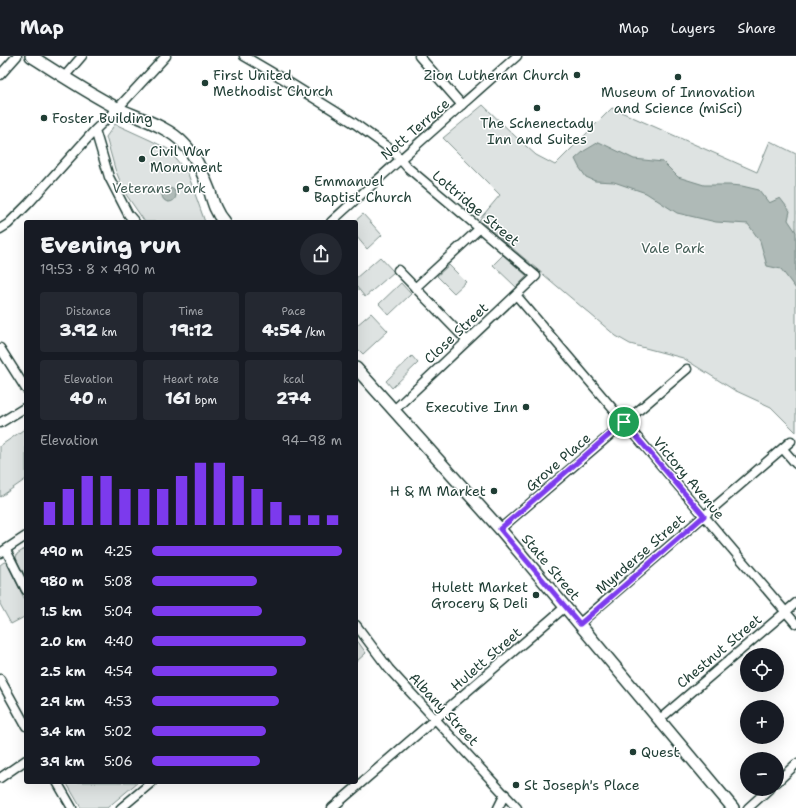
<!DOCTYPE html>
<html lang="en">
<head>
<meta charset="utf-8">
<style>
	:root { --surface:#171b24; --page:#242831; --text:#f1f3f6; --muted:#9ea1a6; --line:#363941; --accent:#7c3aed }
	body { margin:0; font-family:"Shantell Sans",sans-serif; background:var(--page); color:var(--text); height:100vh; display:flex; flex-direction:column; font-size:15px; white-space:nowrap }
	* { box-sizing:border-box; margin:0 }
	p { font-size:13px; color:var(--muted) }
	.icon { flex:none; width:22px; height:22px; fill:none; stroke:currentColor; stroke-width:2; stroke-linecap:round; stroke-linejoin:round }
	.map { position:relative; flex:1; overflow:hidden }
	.side { position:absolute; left:24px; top:164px; width:334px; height:564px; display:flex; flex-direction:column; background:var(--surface); border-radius:4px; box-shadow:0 4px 16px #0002 }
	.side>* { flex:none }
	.controls { position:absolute; left:740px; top:592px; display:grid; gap:8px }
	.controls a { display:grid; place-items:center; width:44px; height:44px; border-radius:50%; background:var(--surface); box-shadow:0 4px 16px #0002; font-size:20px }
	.pin { position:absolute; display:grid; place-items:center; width:34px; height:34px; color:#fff; margin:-17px; border:2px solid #fff; border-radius:50%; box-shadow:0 1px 4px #0007 }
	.round { display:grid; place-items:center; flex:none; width:42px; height:42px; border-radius:21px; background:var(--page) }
	.summary { display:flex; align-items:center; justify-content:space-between; height:68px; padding:0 16px }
	h1 { font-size:22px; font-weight:800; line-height:30px }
	.stats { display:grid; grid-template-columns:repeat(3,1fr); gap:6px; height:68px; padding:4px 16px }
	.stats div { display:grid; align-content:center; border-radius:4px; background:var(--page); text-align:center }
	.stats b { font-size:17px; font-weight:800 }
	.stats small { font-size:11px; font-weight:400 }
	.stats p { font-size:11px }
	.chart { height:112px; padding:8px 16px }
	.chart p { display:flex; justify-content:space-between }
	.chart svg { width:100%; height:72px; margin-top:4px; stroke:var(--accent); stroke-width:6 }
	ul { padding:0 16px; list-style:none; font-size:13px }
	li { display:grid; grid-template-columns:64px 48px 1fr; align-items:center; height:30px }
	li i { height:10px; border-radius:5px; background:var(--accent) }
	header { display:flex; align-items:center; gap:24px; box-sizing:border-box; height:56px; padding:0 20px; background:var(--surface); border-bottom:1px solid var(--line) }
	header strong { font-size:19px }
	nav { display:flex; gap:22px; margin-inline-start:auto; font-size:14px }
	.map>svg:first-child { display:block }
	.green { fill:#dee3e2; stroke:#7e908b }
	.water { fill:#afbab7; stroke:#758883 }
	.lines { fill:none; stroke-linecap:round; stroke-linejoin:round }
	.minor-casing { stroke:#1f3d34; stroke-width:11 }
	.major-casing { stroke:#1f3d34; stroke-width:14 }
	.minor { stroke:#fff; stroke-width:8 }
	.major { stroke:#fff; stroke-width:11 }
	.route-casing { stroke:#fff; stroke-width:8 }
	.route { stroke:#7c3aed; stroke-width:5 }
	.poi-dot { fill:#1f3d34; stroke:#fff; stroke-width:1.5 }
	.labels { text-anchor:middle; stroke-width:3; stroke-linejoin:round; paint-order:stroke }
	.poi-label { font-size:14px; fill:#1f3d34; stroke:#fff; text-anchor:start }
	.street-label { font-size:14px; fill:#1f3d34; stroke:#fff }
	.park-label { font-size:14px; fill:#455e57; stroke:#fff }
</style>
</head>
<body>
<header>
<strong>Map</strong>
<nav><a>Map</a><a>Layers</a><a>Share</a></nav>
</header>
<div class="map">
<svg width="796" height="752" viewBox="0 0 796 752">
	<rect width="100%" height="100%" fill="#fff"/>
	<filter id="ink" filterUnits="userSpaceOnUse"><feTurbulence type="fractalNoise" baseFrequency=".025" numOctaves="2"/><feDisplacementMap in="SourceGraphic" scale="8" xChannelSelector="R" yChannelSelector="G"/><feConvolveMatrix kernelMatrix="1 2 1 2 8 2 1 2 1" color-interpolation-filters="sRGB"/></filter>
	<g filter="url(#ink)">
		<path class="green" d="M483,49L517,82L536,99L555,109L612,52L757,116L770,85L796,98V376L771,351L734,334L683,302L630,288L616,280L479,164L500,139L443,82Z
			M115,68L150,84L168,93L188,118L205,166H145L125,137L115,113L106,81Z
			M363,158L382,179L367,193L356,180V166H354Z
			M503,199L527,220L516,231L493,209Z
			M380,201L394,216L365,241L356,230V222Z
			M449,209L466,226L454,237L437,220Z
			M401,227L411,238L389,259L379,248Z
			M371,257L388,275L363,298L356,291V270Z
			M412,300L418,307L392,332L386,325Z
			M26,372V423L0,441V390Z
			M26,492V524L16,502L17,498Z
			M4,506L7,507L26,546V560L11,568L0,548V509Z
			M356,583L366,597L356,606Z
			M66,726H138L107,752H81Z"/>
		<path class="water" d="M599,86L634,103L663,106L678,121L704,129H729L742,130L759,134L769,147L780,142L790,155L788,164L796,176V233L781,213L767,210L760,185L748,168L716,166L677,157L646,137L614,126L595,125L586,121L579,111L575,103L584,95Z
			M162 139a7 7 0 1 1 14 0a7 7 0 1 1-14 0Z"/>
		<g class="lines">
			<g class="minor-casing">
				<path id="minor" d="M244,0L285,24L354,67L393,95L407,111L536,220L394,354
					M419,0L462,49
					M0,19L17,0
					M64,21L82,0
					M95,74L109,121L128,158L135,166
					M331,166C392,110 455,55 517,0
					M0,173L8,168L28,148L95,74L118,52L166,0
					M398,214L467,285
					M415,232L479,173
					M516,239L796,568
					M0,292L26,333
					M0,367L26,351
					M783,393L796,408
					M500,473L687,313
					M6,494L26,534
					M0,497L26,480
					M580,567L704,460L791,385
					M356,569L389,613L517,752
					M0,623L26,670
					M660,663L796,547
					M0,722L26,704
					M57,726L72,752
					M777,726L796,708
					M121,752L152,726
					M332,752L565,551
					M498,752L505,738
					M748,752L769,733"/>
			</g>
			<g class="major-casing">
				<path id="major" d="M31,0C59,18 88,37 117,52C138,62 168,70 184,88C197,101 203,119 210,136C213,147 216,157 224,166
					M356,312L500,473L733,752"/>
			</g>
			<use href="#minor" class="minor"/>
			<use href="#major" class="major"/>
		</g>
	</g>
	<g class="lines" filter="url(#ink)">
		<g class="route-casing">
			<path id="route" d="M624,366L704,460L580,568L500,473Z"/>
		</g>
		<use href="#route" class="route"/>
	</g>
	<g class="poi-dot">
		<circle cx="577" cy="19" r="4"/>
		<circle cx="678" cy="21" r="4"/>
		<circle cx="205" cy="27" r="4"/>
		<circle cx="537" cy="52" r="4"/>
		<circle cx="44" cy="62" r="4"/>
		<circle cx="142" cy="103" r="4"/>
		<circle cx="306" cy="133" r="4"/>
		<circle cx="526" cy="351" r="4"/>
		<circle cx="494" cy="435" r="4"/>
		<circle cx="536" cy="539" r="4"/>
		<circle cx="633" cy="696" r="4"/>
		<circle cx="516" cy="729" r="4"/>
	</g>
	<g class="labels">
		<g class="poi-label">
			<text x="213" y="24">First United<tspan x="213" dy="16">Methodist Church</tspan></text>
			<text x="569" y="24" text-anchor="end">Zion Lutheran Church</text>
			<text x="678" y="41" text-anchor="middle">Museum of Innovation<tspan x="678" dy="16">and Science (miSci)</tspan></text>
			<text x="52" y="67">Foster Building</text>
			<text x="537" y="72" text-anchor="middle">The Schenectady<tspan x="537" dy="16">Inn and Suites</tspan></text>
			<text x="150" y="100">Civil War<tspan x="150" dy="16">Monument</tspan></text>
			<text x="314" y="130">Emmanuel<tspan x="314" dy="16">Baptist Church</tspan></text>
			<text x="518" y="356" text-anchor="end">Executive Inn</text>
			<text x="486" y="440" text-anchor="end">H &amp; M Market</text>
			<text x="528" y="536" text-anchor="end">Hulett Market<tspan x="528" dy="16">Grocery &amp; Deli</tspan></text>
			<text x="641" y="701">Quest</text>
			<text x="524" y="734">St Joseph's Place</text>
		</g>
		<g class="street-label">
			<text transform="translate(415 73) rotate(-41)" y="5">Nott Terrace</text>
			<text transform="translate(476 152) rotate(40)" y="5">Lottridge Street</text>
			<text transform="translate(456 277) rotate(-43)" y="5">Close Street</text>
			<text transform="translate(558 406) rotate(-41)" y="5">Grove Place</text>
			<text transform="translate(689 422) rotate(50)" y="5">Victory Avenue</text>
			<text transform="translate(640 498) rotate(-41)" y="5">Mynderse Street</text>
			<text transform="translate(551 511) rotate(50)" y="5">State Street</text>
			<text transform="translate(719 595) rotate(-40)" y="5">Chestnut Street</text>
			<text transform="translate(486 603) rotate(-41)" y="5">Hulett Street</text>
			<text transform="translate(444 653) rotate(47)" y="5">Albany Street</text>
		</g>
		<g class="park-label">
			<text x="159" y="137">Veterans Park</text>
			<text x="673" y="197">Vale Park</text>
		</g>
	</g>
</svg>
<div class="controls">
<a><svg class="icon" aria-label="locate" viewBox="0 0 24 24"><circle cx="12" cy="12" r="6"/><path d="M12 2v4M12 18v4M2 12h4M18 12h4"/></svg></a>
<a>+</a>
<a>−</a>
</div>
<div class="pin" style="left:624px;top:366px;background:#1e9e55"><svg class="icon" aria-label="arrive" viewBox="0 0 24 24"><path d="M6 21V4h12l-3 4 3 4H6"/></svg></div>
<section class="side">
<div class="summary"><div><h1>Evening run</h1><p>19:53 · 8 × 490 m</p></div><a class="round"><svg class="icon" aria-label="share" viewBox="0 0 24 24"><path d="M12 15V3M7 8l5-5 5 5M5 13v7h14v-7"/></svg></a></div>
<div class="stats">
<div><p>Distance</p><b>3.92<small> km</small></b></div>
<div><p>Time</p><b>19:12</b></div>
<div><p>Pace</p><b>4:54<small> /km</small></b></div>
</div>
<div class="stats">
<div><p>Elevation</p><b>40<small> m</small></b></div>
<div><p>Heart rate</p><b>161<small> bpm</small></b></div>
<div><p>kcal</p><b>274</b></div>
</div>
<div class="chart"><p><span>Elevation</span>94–98 m</p>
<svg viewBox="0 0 160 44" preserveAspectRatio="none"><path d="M5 44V30M15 44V22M25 44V14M35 44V14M45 44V22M55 44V22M65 44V22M75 44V14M85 44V6M95 44V6M105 44V14M115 44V22M125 44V30M135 44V38M145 44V38M155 44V38"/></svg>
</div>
<ul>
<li><b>490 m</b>4:25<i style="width:100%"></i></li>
<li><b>980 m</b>5:08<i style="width:55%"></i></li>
<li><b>1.5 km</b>5:04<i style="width:58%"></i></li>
<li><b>2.0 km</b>4:40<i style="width:81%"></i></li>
<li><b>2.5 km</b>4:54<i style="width:66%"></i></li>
<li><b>2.9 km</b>4:53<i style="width:67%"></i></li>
<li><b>3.4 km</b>5:02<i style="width:60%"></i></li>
<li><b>3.9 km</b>5:06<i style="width:57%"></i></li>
</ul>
</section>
</div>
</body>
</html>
